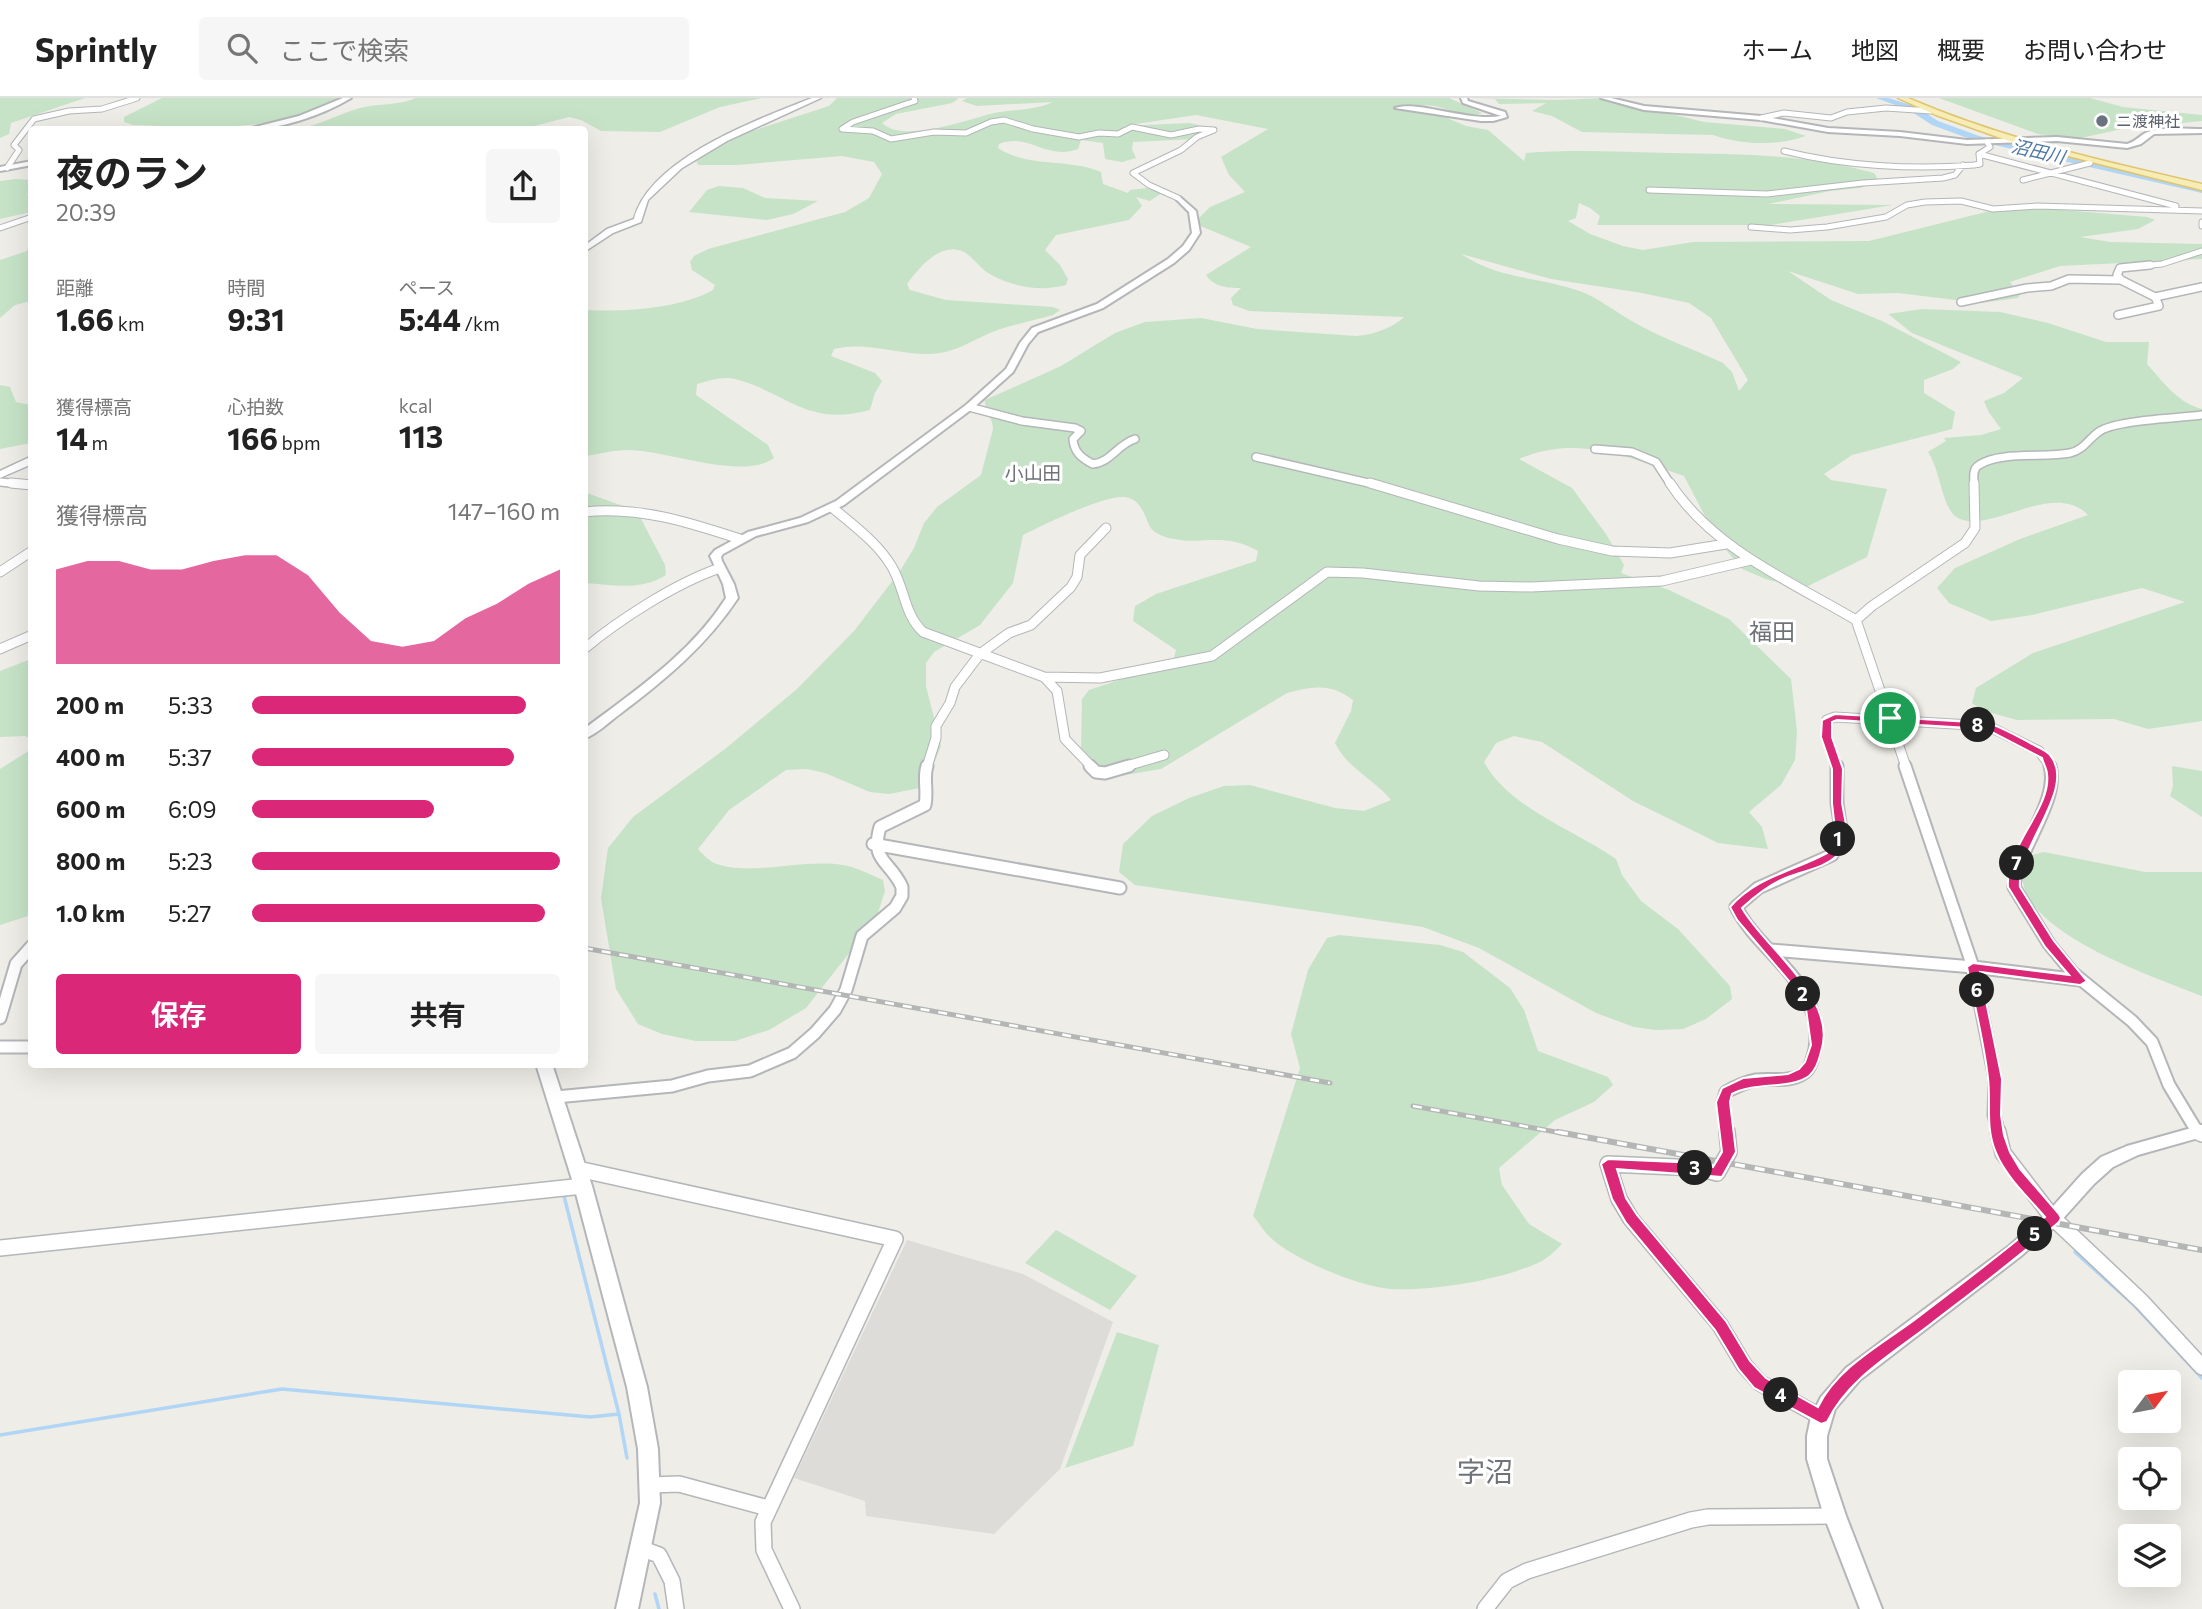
<!DOCTYPE html>
<html lang="ja">
<head>
<meta charset="utf-8">
<style>
	:root { --surface:#fff; --page:#f6f6f6; --text:#222; --muted:#767676; --line:#e0e0e0; --accent:#db2777 }
	body { margin:0; font-family:Commissioner,"Noto Sans JP",sans-serif; background:var(--page); color:var(--text); height:100vh; display:flex; flex-direction:column; font-size:26px; white-space:nowrap }
	* { box-sizing:border-box; margin:0 }
	p { font-size:23px; color:var(--muted) }
	.icon { flex:none; width:38px; height:38px; fill:none; stroke:currentColor; stroke-width:2; stroke-linecap:round; stroke-linejoin:round }
	.map { position:relative; flex:1; overflow:hidden }
	.details { position:absolute; left:28px; top:28px; width:560px; height:942px; display:flex; flex-direction:column; background:var(--surface); border-radius:7px; box-shadow:0 7px 28px #0002 }
	.details>* { flex:none }
	.needle { width:46px; rotate:58deg }
	.fabs { position:absolute; left:2118px; top:1272px; display:grid; gap:14px }
	.fabs a { display:grid; place-items:center; width:63px; height:63px; border-radius:7px; background:var(--surface); box-shadow:0 7px 28px #0002; font-size:35px }
	.pin { position:absolute; display:grid; place-items:center; width:60px; height:60px; color:#fff; margin:-30px; border:4px solid #fff; border-radius:50%; box-shadow:0 2px 7px #0007 }
	.km { position:absolute; width:35px; height:35px; margin:-18px; border-radius:50%; background:#222; color:#fff; font-size:19px; line-height:35px; text-align:center }
	.round { display:grid; place-items:center; flex:none; width:74px; height:74px; border-radius:7px; background:var(--page) }
	.head { display:flex; align-items:center; justify-content:space-between; height:119px; padding:0 28px }
	h1 { font-size:38px; font-weight:700; line-height:52px }
	.metrics { display:grid; grid-template-columns:repeat(3,1fr); gap:10px; height:119px; padding:7px 28px }
	.metrics div { display:grid; align-content:center }
	.metrics b { font-size:30px; font-weight:700 }
	.metrics small { font-size:19px; font-weight:400 }
	.metrics p { font-size:19px }
	.chart { height:196px; padding:14px 28px }
	.chart p { display:flex; justify-content:space-between }
	.chart svg { width:100%; height:126px; margin-top:7px; fill:var(--accent); opacity:.7 }
	.action { display:flex; gap:14px; margin-top:auto; padding:14px 28px }
	.action a { flex:1; height:80px; border-radius:7px; background:var(--accent); color:#fff; font-size:28px; font-weight:700; line-height:80px; text-align:center }
	.action a+a { background:var(--page); color:var(--text) }
	ul { padding:0 28px; list-style:none; font-size:23px }
	li { display:grid; grid-template-columns:112px 84px 1fr; align-items:center; height:52px }
	li i { height:18px; border-radius:9px; background:var(--accent) }
	header { display:flex; align-items:center; gap:42px; box-sizing:border-box; height:98px; padding:0 35px; background:var(--surface); border-bottom:2px solid var(--line) }
	header strong { font-size:33px }
	nav { display:flex; gap:38px; margin-inline-start:auto; font-size:24px }
	.search { width:490px; height:63px; background:var(--page); display:flex; align-items:center; gap:18px; box-sizing:border-box; padding:0 24px; border-radius:7px; color:var(--muted); font-size:26px }
	.map>svg:first-child { display:block }
	.industrial { fill:#dddcd9 }
	.green { fill:#c6e3c7; fill-rule:evenodd }
	.lines { fill:none; stroke-linecap:round; stroke-linejoin:round }
	.stream { stroke:#b0d5f5; stroke-width:3.5 }
	.river { fill:#b0d5f5; fill-rule:evenodd }
	.minor-far4-casing { stroke:#b4b6b9; stroke-width:7 }
	.minor-far3-casing { stroke:#b4b6b9; stroke-width:10 }
	.minor-far2-casing { stroke:#b4b6b9; stroke-width:11 }
	.minor-far1-casing { stroke:#b4b6b9; stroke-width:15 }
	.minor-casing { stroke:#b4b6b9; stroke-width:18 }
	.tertiary-casing { stroke:#b4b6b9; stroke-width:4 }
	.secondary-casing { stroke:#b3b5b9; stroke-width:3 }
	.primary-casing { stroke:#e0c46e; stroke-width:3 }
	.minor-far4 { stroke:#fff; stroke-width:5 }
	.minor-far3 { stroke:#fff; stroke-width:7 }
	.minor-far2 { stroke:#fff; stroke-width:9 }
	.minor-far1 { stroke:#fff; stroke-width:11 }
	.minor { stroke:#fff; stroke-width:15 }
	.tertiary { fill:#fff; fill-rule:evenodd }
	.secondary { fill:#fff; fill-rule:evenodd }
	.primary { fill:#f5edb5; fill-rule:evenodd }
	.rail-far1-casing { stroke:#b4b5b5; stroke-width:5 }
	.rail-casing { stroke:#b4b5b5; stroke-width:6 }
	.rail-far1 { stroke:#fff; stroke-width:2.5; stroke-dasharray:9; stroke-linecap:butt }
	.rail { stroke:#fff; stroke-width:3.5; stroke-dasharray:10; stroke-linecap:butt }
	.route { fill:#db2777; stroke:#fff; stroke-width:2; fill-rule:evenodd }
	.worship-dot { fill:#6b7280; stroke:#fff; stroke-width:2.5 }
	.labels { text-anchor:middle; stroke-width:6; stroke-linejoin:round; paint-order:stroke }
	.far-worship-label { font-size:16px; fill:#5b616d; stroke:#fff; text-anchor:start }
	.far-water-label { font-size:18px; font-style:italic; fill:#4e77a6; stroke:#fff }
	.far-quarter-label { font-size:19px; fill:#6f7377; stroke:#fff }
	.quarter-label { font-size:23px; fill:#6f7377; stroke:#fff }
	.near-quarter-label { font-size:28px; fill:#6f7377; stroke:#fff }
</style>
</head>
<body>
<header>
<strong>Sprintly</strong>
<div class="search"><svg class="icon" aria-label="search" viewBox="0 0 24 24"><circle cx="10" cy="10" r="6"/><path d="M15 15l6 6"/></svg>ここで検索</div>
<nav><a>ホーム</a><a>地図</a><a>概要</a><a>お問い合わせ</a></nav>
</header>
<div class="map">
<svg width="2202" height="1511" viewBox="0 0 2202 1511">
	<rect width="100%" height="100%" fill="#eeede7"/>
	<path class="industrial" d="M907,1142L1023,1176L1113,1224L1060,1371L994,1436L866,1418L865,1403L794,1380Z"/>
	<path class="green" d="M0,0H85L11,25L9,36L0,40Z
		M162,0H341C281,36 201,29 133,27L124,24V19Z
		M416,0H762L720,9L660,34L601,33L581,22L569,19L519,32L296,31C319,28 338,16 360,10C379,5 398,8 416,0Z
		M837,0H959L952,5L896,16L882,25C903,46 969,21 994,15C1015,11 1033,13 1053,4L977,8L962,3L967,0H1449L1482,15C1461,22 1440,3 1419,8L1466,28L1488,32L1524,63L1526,55C1575,51 1622,54 1671,55C1739,56 1807,56 1874,75L1879,83L1860,90L1830,93L1768,106L1893,107L1771,127H1597L1600,118L1590,110L1579,105L1576,120L1568,123L1590,136L1623,148L1643,152L1693,144L1869,143L1990,113L2051,111L2147,119L2155,122L2138,131L2080,139L2110,144L2202,146V161L2060,168L2010,184L2020,196L2018,200L1980,205L1898,195L1858,196L1788,173L1831,202L1882,223L1961,264L1953,271L1924,282V295L1955,314L1952,331L1852,357L1824,376L1831,382L1887,391L1867,459L1806,489L1768,482L1742,471L1717,441L1684,378C1627,359 1578,336 1519,361L1572,390L1606,436L1624,467L1621,475L1669,492L1729,521L1791,581L1797,633L1795,662L1781,687L1749,714L1762,729L1768,751L1718,745L1633,703L1542,644L1514,638L1496,645L1484,664C1509,710 1573,731 1616,761L1622,777L1641,803L1678,831L1730,888L1732,901L1706,921L1683,931L1656,932L1634,929L1596,915L1479,850L1423,829L1135,787L1119,774L1123,746L1152,718L1189,700L1224,688L1250,687L1335,710L1364,713L1391,702C1374,681 1348,671 1335,645L1351,613L1353,602C1331,585 1313,588 1287,595L1161,671L1119,678L1100,673L1081,654L1082,601L1089,592L1173,564L1176,552L1133,523L1135,508L1156,496L1256,463L1258,453C1223,434 1207,447 1174,441C1142,435 1152,422 1138,406C1135,402 1129,399 1124,399C1104,397 1043,427 1023,437L1013,485L980,527L934,554L926,565V588L941,648L925,689L889,696L870,694L825,675L807,671L786,672L729,712L698,751C702,755 708,762 714,765C750,779 803,760 843,767C856,769 871,777 883,782L885,793L876,821L806,910L769,932L735,943H696L662,936L638,926L616,891L601,800L608,750L633,719L725,651L797,591L854,533L900,473L914,450L924,425L937,409L981,377L993,331C993,320 984,314 985,302L1061,268L1115,235L1145,224L1201,220L1257,231L1356,238C1372,237 1393,230 1404,219L1249,213L1233,207L1231,200L1241,190C1227,190 1214,189 1206,177L1251,149L1198,127V121L1210,109L1245,94L1229,77L1221,59L1268,31L1196,17L1122,28L1190,25L1215,31L1196,41L1133,44L1132,51L1136,60L1122,64L1105,61L1103,45L1081,42L1078,51C1046,63 1028,34 999,46L998,50C1028,70 1069,60 1101,74L1103,86L1128,95L1130,92L1146,90L1162,95L1150,103L1136,99L1142,108L1129,122L1056,137L1045,152L1060,167L1068,181L1066,187C1040,194 1012,189 988,175C979,169 973,159 964,154C941,142 918,171 907,186L910,192L946,202L1053,209L1060,212L1053,217C1032,223 1010,227 990,235C973,242 959,252 940,255C904,260 869,242 834,251L831,258L875,275L882,283L875,295L870,312C807,329 788,295 735,281C723,278 709,283 697,286L696,297L768,347L774,360C743,383 666,352 628,352C614,352 599,356 585,358V212C623,214 679,211 713,192L715,187L692,172L690,164L694,158L708,151L845,114L869,100L882,76L874,64L842,58L737,67H698L695,58L746,35L829,8ZM1461,156L1551,181L1642,195L1689,205L1711,220L1748,282L1739,293L1732,274L1723,265C1693,251 1659,239 1630,222C1611,211 1595,197 1573,191C1532,178 1499,181 1461,156Z
		M1474,0L1558,2L1606,0L1704,24L1785,31L1806,38C1778,48 1741,47 1713,37L1582,34L1552,18L1532,13L1546,5L1499,6L1495,1Z
		M1939,0H2090L2123,9L2202,17V23L2122,31L2076,41L2038,36Z
		M16,81L31,82V90L27,97L31,98V114L0,121V83Z
		M719,88L743,90L765,100L818,103L793,116L767,122L689,114L707,92Z
		M31,142V203L15,207L0,220V162L27,153Z
		M1922,211L2000,214L2048,225L2106,244H2149L2147,266C2163,284 2178,305 2202,311V623L2148,631L2114,621L2017,622L1981,612L1972,605L1976,590L2033,555L2185,504L2142,490L2032,517L1991,523L1949,505L1937,490L1955,470L2020,441L2088,417C2053,380 1984,441 1955,418C1942,407 1940,372 1928,354L1946,343L1944,340L1981,337L2001,331L1988,313L1984,303L2004,295L2023,280L1912,235L1888,216Z
		M0,287L10,289L16,304L31,307V345L0,351Z
		M584,394L637,413L665,467L666,477C641,493 613,487 585,485Z
		M31,561V641L25,638L0,639V573Z
		M31,647V817L0,827V671L27,654Z
		M2172,668L2202,673V719L2170,698L2173,688Z
		M2044,754L2145,774H2202V898C2158,880 1990,826 2028,758Z
		M1339,837L1440,847L1463,854L1510,890L1524,912L1538,953L1608,979L1613,987L1594,1004L1555,1022L1499,1070L1502,1087L1529,1126L1562,1146C1556,1152 1549,1159 1542,1163C1504,1182 1433,1193 1391,1191C1360,1189 1292,1161 1270,1139C1263,1133 1259,1124 1253,1118L1300,970L1291,936L1308,872L1327,840Z
		M1056,1132L1137,1178L1110,1212L1025,1165Z
		M1117,1234L1159,1247L1133,1348L1065,1370Z"/>
	<g class="lines">
		<path class="stream" d="M563,1094L619,1316L627,1360
			M2075,1154L2133,1206L2202,1280
			M0,1337L282,1291L590,1319L619,1316
			M655,1496L659,1511"/>
		<path class="river" d="M1876,0H1888L1915,8L1938,23L1979,38L2202,89V95L1973,42L1932,27L1909,12Z"/>
		<g class="minor-far4-casing">
			<path id="minor-far4" d="M914,0L915,3L853,24L842,31L873,33L891,41L934,34L966,35L991,24L1004,22L1033,31L1079,39L1099,35L1118,36L1132,29L1171,37L1199,31L1214,32L1197,39L1181,52L1133,75L1149,87L1178,100
				M1761,20L1784,15L1831,20L1847,14L1886,10L1931,13
				M1784,53C1843,68 1914,72 1974,67L1980,66L1979,56
				M1979,56L2176,108
				M1979,56L1990,49L1987,44
				M7,70L19,52L14,47L34,21L69,13L102,11L137,0
				M2023,82L2090,65
				M1649,92L1767,96L1863,85L1943,80L1955,77L1963,67
				M2202,124V128
				M1751,129L1790,132L1827,129L1886,119L1907,107L1925,104L1961,103L1993,111L2037,108L2202,113
				M0,130L32,119
				M2132,169L2162,166L2202,153"/>
		</g>
		<g class="minor-far3-casing">
			<path id="minor-far3" d="M2121,182L2117,177L2120,170L2150,167
				M1961,204L2027,190L2051,188L2069,181L2121,182L2155,199L2202,189
				M2118,217L2159,208L2155,199
				M969,309L1022,323L1075,330L1081,333L1073,341C1074,354 1081,360 1093,366C1111,364 1118,346 1135,341
				M1595,351L1632,354L1656,364L1671,387
				M1256,359L1377,387
				M0,384L29,387
				M1974,387C1974,380 1972,371 1979,367C2000,353 2044,360 2070,355C2084,352 2089,340 2100,333C2118,322 2179,320 2202,317"/>
		</g>
		<g class="minor-far2-casing">
			<path id="minor-far2" d="M11,385L32,387
				M1370,385L1558,441L1612,453L1670,455L1726,446
				M1670,385C1713,451 1790,483 1856,522L1906,669
				M833,410C854,428 878,445 892,469C905,491 904,516 923,534L1044,579L1100,580L1212,558L1327,474L1363,475L1479,488L1531,489L1662,483L1751,462
				M584,414C639,408 688,424 740,441
				M0,474L32,453
				M1856,522L1872,508L1965,445L1975,430L1974,385
				M0,551L32,537
				M584,551C620,521 676,485 720,470
				M1044,579L1057,593L1065,641L1092,669
				M927,669L936,640V628L950,605L955,589L980,556L1009,535L1031,527L1071,489L1077,479L1080,457L1106,430
				M1123,669L1164,657
				M1837,669L1827,639V622L1835,619L1988,628L2039,653L2051,669"/>
		</g>
		<g class="minor-far1-casing">
			<path id="minor-far1" d="M1090,668L1096,674L1105,675L1129,668
				M1905,668L1973,869L1995,981L1994,1017L1999,1036
				M2050,668C2060,703 2017,751 2014,789L2049,846L2073,875L2132,923L2152,944L2169,987L2198,1035L2202,1036
				M873,746L1120,790
				M1771,852L1973,869L2080,882
				M0,920L16,866L32,848
				M0,949H32
				M556,999L672,988L708,978L750,973L792,955L815,935L835,912L846,892L862,838L895,810L902,798V789C890,762 870,764 880,729L925,707C928,693 923,681 927,668
				M1727,1036L1723,1004L1726,994C1735,989 1745,984 1756,982C1771,980 1790,985 1804,975C1811,970 1813,960 1815,951C1825,885 1760,857 1736,809L1758,790L1832,757L1841,732L1837,705V668"/>
		</g>
		<g class="minor-casing">
			<path id="minor" d="M1727,1034L1729,1054L1717,1075L1699,1070L1608,1066L1619,1101L1631,1121L1720,1227L1744,1267L1760,1285L1821,1319
				M1998,1034L2003,1055L2053,1120L2142,1204L2202,1269
				M2198,1034L2202,1036
				M578,1071L895,1141L763,1424L764,1452L792,1511
				M0,1150L583,1088
				M650,1387L679,1386L768,1410
				M640,1450L659,1457L672,1483L676,1511
				M1485,1511L1507,1483L1527,1473L1691,1422L1708,1419L1835,1418"/>
		</g>
		<g class="tertiary-casing">
			<path id="tertiary" d="M343,0H351C321,18 278,32 243,32L299,18Z
				M1461,0H1467L1468,3L1505,14L1507,19L1493,23H1481L1395,10C1418,2 1468,24 1501,18L1463,5Z
				M1601,0H1611L1644,8L1761,18L1828,30L1900,34L1967,42L2057,39L2127,46C2138,43 2141,35 2151,33C2167,29 2186,31 2202,31V35L2154,36L2141,46L2127,50L2057,43L1967,46L1900,38L1828,34L1761,22L1644,12Z
				M32,63V67L0,73V69Z
				M1176,99H1180L1196,113L1200,135L1189,152L1174,165L1103,210L1038,234L1028,246L1013,274L972,311L844,407L808,424L756,438L723,456L721,459L722,463L734,486L738,500C707,547 665,582 620,616C609,624 597,636 584,641V631C636,592 691,555 726,500L723,486L710,458L715,452L748,434L800,420L836,403L966,307L1006,271L1020,245L1032,230L1097,206L1168,161L1183,148L1192,135L1189,114L1176,101Z
				M536,966H552L592,1088L647,1289L658,1351L660,1405L638,1511H616L640,1405L638,1351L627,1289L574,1088Z
				M2202,1027V1039L2138,1057L2113,1069L2094,1086L2059,1125L2021,1158L1860,1282L1835,1311L1827,1338V1361L1846,1418L1882,1511H1860L1824,1418L1807,1361V1338L1811,1319L1821,1299L1846,1270L2009,1148L2047,1115L2082,1076L2101,1059L2127,1048Z"/>
		</g>
		<g class="secondary-casing">
			<path id="secondary" d="M812,0H821L727,43L682,70L648,102L641,124L613,135L584,154V148L607,131L634,121C650,60 759,21 812,0Z
				M32,358V366L0,380V373Z"/>
		</g>
		<g class="primary-casing">
			<path id="primary" d="M1898,0H1908C2003,41 2102,63 2202,86V92L2009,43L1936,17Z"/>
		</g>
		<use href="#minor-far4" class="minor-far4"/>
		<use href="#minor-far3" class="minor-far3"/>
		<use href="#minor-far2" class="minor-far2"/>
		<use href="#minor-far1" class="minor-far1"/>
		<use href="#minor" class="minor"/>
		<use href="#tertiary" class="tertiary"/>
		<use href="#secondary" class="secondary"/>
		<use href="#primary" class="primary"/>
		<g class="rail-far1-casing">
			<path id="rail-far1" d="M584,850L1330,985
				M1413,1008L1567,1036"/>
		</g>
		<g class="rail-casing">
			<path id="rail" d="M1558,1034L2202,1152"/>
		</g>
		<use href="#rail-far1" class="rail-far1"/>
		<use href="#rail" class="rail"/>
	</g>
	<path class="route" d="M1835,616L1988,625C2004,630 2017,638 2032,646C2037,649 2046,652 2050,657C2078,690 2016,749 2020,789L2054,843L2087,883L2080,887L1980,874L2002,981L2001,1017L2004,1037L2010,1054L2020,1071L2059,1116L2061,1120L2059,1124C2018,1160 1975,1192 1932,1225C1895,1254 1848,1280 1827,1324L1821,1326L1754,1290L1739,1272L1715,1232L1626,1125L1612,1101L1601,1066L1608,1061L1699,1065L1713,1069L1722,1054L1716,1004L1722,990L1743,980L1788,976L1799,971L1805,964L1811,947L1806,911L1789,883L1737,822L1730,809C1756,779 1794,773 1827,755L1835,732L1832,705V671L1821,639L1822,622ZM1837,622L1986,631L2042,660C2043,665 2047,671 2047,676C2052,710 2005,748 2008,789L2045,849L2069,877L1973,865L1967,869C1974,906 1984,943 1988,980C1991,1006 1985,1030 1996,1055C2006,1079 2028,1099 2045,1119C2002,1156 1957,1189 1913,1223C1880,1247 1836,1271 1818,1309L1766,1280L1750,1263L1726,1223L1637,1117L1626,1100L1617,1071L1722,1079L1736,1054L1730,1004L1732,996C1757,983 1790,992 1809,978C1816,972 1819,963 1821,954C1839,900 1765,851 1742,810C1755,798 1771,785 1788,779C1805,772 1823,771 1838,757L1847,732L1842,705L1843,671L1832,639V624Z"/>
	<circle class="worship-dot" cx="2102" cy="23" r="7"/>
	<g class="labels">
		<g class="far-worship-label">
			<text x="2116" y="29">ニ渡神社</text>
		</g>
		<g class="far-water-label">
			<text transform="translate(2038 54) rotate(13)" y="6">沼田川</text>
		</g>
		<g class="far-quarter-label">
			<text x="1033" y="382">小山田</text>
		</g>
		<g class="quarter-label">
			<text x="1772" y="542">福田</text>
		</g>
		<g class="near-quarter-label">
			<text x="1485" y="1384">字沼</text>
		</g>
	</g>
</svg>
<div class="fabs">
<a><svg class="needle" viewBox="-14 -14 28 28"><path d="M0-13l5 13h-10z" fill="#e53935"/><path d="M0 13l5-13h-10z" fill="#767676"/></svg></a>
<a><svg class="icon" aria-label="locate" viewBox="0 0 24 24"><circle cx="12" cy="12" r="6"/><path d="M12 2v4M12 18v4M2 12h4M18 12h4"/></svg></a>
<a><svg class="icon" aria-label="layers" viewBox="0 0 24 24"><path d="M12 4l9 5-9 5-9-5zM3 14l9 5 9-5"/></svg></a>
</div>
<div class="pin" style="left:1890px;top:620px;background:#1e9e55"><svg class="icon" aria-label="arrive" viewBox="0 0 24 24"><path d="M6 21V4h12l-3 4 3 4H6"/></svg></div>
<b class="km" style="left:1838px;top:741px">1</b>
<b class="km" style="left:1803px;top:896px">2</b>
<b class="km" style="left:1695px;top:1070px">3</b>
<b class="km" style="left:1781px;top:1297px">4</b>
<b class="km" style="left:2035px;top:1136px">5</b>
<b class="km" style="left:1977px;top:892px">6</b>
<b class="km" style="left:2017px;top:765px">7</b>
<b class="km" style="left:1978px;top:627px">8</b>
<section class="details">
<div class="head"><div><h1>夜のラン</h1><p>20:39</p></div><a class="round"><svg class="icon" aria-label="share" viewBox="0 0 24 24"><path d="M12 15V3M7 8l5-5 5 5M5 13v7h14v-7"/></svg></a></div>
<div class="metrics">
<div><p>距離</p><b>1.66<small> km</small></b></div>
<div><p>時間</p><b>9:31</b></div>
<div><p>ペース</p><b>5:44<small> /km</small></b></div>
</div>
<div class="metrics">
<div><p>獲得標高</p><b>14<small> m</small></b></div>
<div><p>心拍数</p><b>166<small> bpm</small></b></div>
<div><p>kcal</p><b>113</b></div>
</div>
<div class="chart"><p><span>獲得標高</span>147–160 m</p>
<svg viewBox="0 0 160 44" preserveAspectRatio="none"><path d="M0 44V11L10 8L20 8L30 11L40 11L50 8L60 6L70 6L80 13L90 26L100 36L110 38L120 36L130 28L140 23L150 16L160 11V44z"/></svg>
</div>
<ul>
<li><b>200 m</b>5:33<i style="width:89%"></i></li>
<li><b>400 m</b>5:37<i style="width:85%"></i></li>
<li><b>600 m</b>6:09<i style="width:59%"></i></li>
<li><b>800 m</b>5:23<i style="width:100%"></i></li>
<li><b>1.0 km</b>5:27<i style="width:95%"></i></li>
</ul>
<div class="action"><a>保存</a><a>共有</a></div>
</section>
</div>
</body>
</html>
